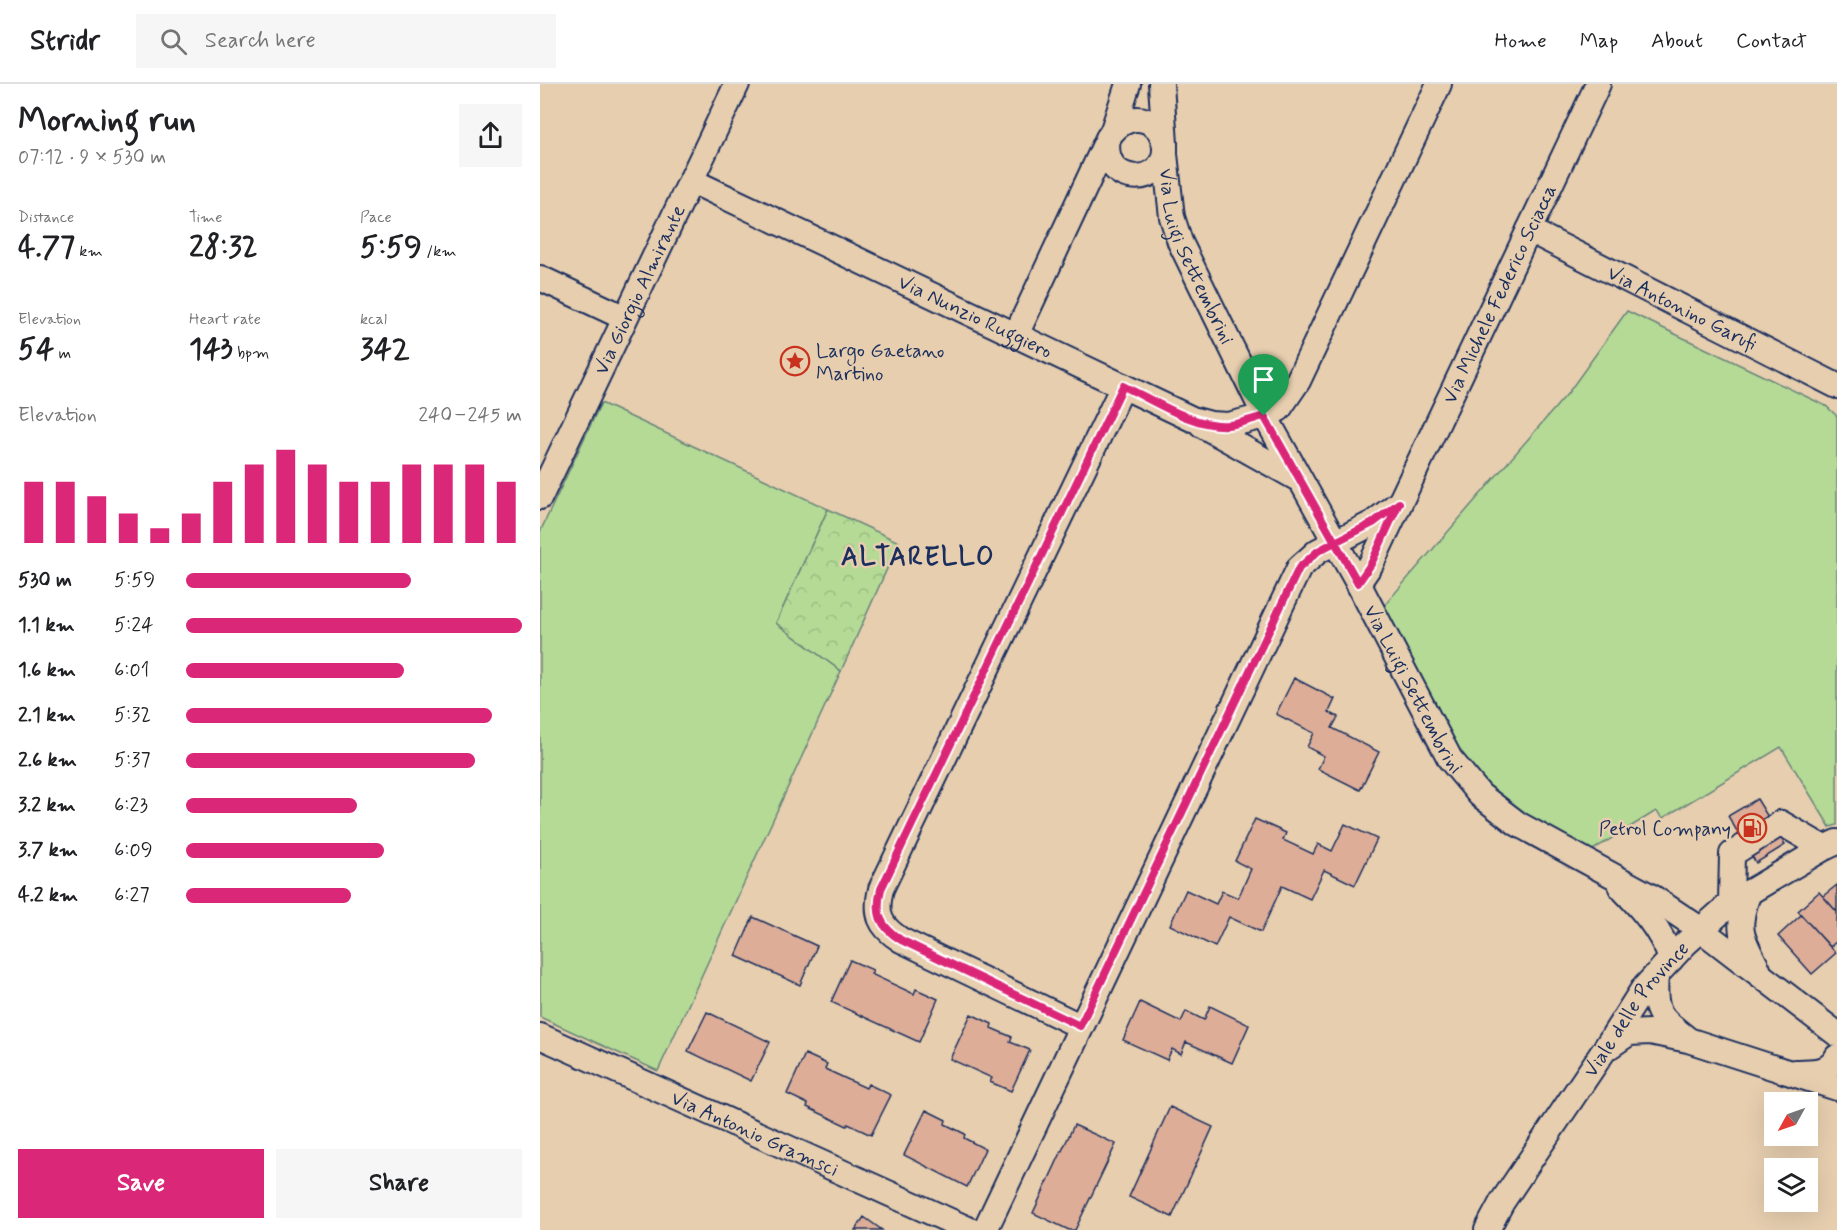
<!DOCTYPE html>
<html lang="en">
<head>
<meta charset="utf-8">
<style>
	:root { --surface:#fff; --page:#f6f6f6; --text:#202124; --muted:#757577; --line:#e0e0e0; --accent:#db2777 }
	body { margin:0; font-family:Mynerve,sans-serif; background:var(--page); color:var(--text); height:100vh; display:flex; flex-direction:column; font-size:22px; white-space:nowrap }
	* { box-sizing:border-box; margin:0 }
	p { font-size:20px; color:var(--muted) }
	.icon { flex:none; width:33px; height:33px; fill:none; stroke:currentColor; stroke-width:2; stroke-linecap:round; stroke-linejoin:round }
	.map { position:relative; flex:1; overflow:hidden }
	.panel { display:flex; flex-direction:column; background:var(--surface); width:540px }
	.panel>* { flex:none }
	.needle { width:39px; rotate:230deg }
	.controls { position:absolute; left:1224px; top:1008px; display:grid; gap:12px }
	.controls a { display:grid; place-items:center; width:54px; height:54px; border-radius:0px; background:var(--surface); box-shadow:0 6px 24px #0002; font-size:30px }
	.pin { position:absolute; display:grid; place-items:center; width:51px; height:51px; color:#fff; margin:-62px -26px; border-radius:50% 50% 50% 0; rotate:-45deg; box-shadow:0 0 6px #0007 }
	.pin .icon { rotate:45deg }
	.round { display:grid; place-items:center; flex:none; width:63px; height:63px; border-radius:0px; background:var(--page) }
	.overview { display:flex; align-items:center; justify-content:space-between; height:102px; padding:0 18px }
	h1 { font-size:33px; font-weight:700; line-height:45px }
	.stats { display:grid; grid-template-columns:repeat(3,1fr); gap:9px; height:102px; padding:6px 18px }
	.stats div { display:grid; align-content:center }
	.stats b { font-size:30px; font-weight:700 }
	.stats small { font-size:16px; font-weight:400 }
	.stats p { font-size:16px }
	.chart { height:168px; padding:12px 18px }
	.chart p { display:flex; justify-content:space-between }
	.chart svg { width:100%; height:108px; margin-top:6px; stroke:var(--accent); stroke-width:6 }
	.primary-button { display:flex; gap:12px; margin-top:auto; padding:12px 18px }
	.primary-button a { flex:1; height:69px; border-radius:0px; background:var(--accent); color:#fff; font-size:24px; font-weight:700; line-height:69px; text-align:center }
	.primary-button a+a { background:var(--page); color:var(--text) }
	ul { padding:0 18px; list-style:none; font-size:20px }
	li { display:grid; grid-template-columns:96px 72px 1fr; align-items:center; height:45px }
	li i { height:15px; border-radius:8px; background:var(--accent) }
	header { display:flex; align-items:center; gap:36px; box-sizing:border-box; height:84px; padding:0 30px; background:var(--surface); border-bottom:2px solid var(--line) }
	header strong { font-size:28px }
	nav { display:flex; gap:33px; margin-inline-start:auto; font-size:21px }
	.search { width:420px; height:54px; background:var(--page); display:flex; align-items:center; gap:15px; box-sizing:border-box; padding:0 21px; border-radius:0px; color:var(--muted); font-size:22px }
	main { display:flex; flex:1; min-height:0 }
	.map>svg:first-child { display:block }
	.grass { fill:#b4da95; stroke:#68847a; stroke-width:1.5 }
	.park { fill:url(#park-crowns); stroke:#68847a; stroke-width:1.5 }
	.building { fill:#ddad98; stroke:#1b2f5e; stroke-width:1.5 }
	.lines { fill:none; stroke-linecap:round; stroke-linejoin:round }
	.minor-casing { stroke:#1b2f5e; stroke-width:28 }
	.minor { stroke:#e7ceaf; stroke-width:24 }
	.route-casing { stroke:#fff; stroke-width:12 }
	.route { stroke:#db2777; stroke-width:8 }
	.labels { text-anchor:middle; stroke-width:5; stroke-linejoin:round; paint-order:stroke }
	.street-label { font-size:20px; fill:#1b2f5e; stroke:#e7ceaf }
	.poi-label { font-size:20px; fill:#1b2f5e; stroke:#e7ceaf; text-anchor:start }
	.district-label { font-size:26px; font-weight:bold; letter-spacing:1.5px; fill:#1b2f5e; stroke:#e7ceaf }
</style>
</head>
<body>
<header>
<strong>Stridr</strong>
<div class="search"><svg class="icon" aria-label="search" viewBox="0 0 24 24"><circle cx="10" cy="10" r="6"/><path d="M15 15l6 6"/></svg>Search here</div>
<nav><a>Home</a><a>Map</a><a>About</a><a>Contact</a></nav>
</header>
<main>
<section class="panel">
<div class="overview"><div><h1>Morning run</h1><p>07:12 · 9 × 530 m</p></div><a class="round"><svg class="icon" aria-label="share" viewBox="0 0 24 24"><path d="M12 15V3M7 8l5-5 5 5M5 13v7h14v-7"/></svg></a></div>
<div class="stats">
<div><p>Distance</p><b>4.77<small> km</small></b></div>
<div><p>Time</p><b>28:32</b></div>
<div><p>Pace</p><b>5:59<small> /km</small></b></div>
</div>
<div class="stats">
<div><p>Elevation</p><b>54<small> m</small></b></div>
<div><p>Heart rate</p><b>143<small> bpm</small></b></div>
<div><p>kcal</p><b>342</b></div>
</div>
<div class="chart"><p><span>Elevation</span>240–245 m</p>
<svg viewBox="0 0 160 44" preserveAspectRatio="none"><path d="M5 44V19M15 44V19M25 44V25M35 44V32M45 44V38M55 44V32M65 44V19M75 44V12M85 44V6M95 44V12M105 44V19M115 44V19M125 44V12M135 44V12M145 44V12M155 44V19"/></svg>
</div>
<ul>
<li><b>530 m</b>5:59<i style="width:67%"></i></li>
<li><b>1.1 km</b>5:24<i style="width:100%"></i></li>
<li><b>1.6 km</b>6:01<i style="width:65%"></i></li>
<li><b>2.1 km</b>5:32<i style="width:91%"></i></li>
<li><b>2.6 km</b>5:37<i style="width:86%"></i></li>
<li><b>3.2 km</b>6:23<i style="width:51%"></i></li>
<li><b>3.7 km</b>6:09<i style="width:59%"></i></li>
<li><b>4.2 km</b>6:27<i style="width:49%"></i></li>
</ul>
<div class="primary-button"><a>Save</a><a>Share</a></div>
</section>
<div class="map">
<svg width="1297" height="1146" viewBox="0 0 1297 1146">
	<defs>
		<pattern id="park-crowns" width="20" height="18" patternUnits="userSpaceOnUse" patternTransform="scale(1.5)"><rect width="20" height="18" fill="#b4da95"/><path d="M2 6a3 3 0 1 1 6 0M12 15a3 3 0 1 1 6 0" fill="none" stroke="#9abb83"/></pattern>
	</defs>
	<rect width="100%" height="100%" fill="#e7ceaf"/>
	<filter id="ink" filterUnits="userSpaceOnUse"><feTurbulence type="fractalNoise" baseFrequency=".0167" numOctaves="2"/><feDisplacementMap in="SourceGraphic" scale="12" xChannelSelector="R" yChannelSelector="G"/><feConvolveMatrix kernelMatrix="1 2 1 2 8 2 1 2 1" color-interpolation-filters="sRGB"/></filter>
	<g filter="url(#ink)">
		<path class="grass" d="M1087,227L1286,322L1297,332V741L1290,743L1241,663L1123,734L1116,727L1048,769L984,733L958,714L937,692L916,664L842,524L1028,309Z
			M61,319L288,425L236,539L301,587L118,987L0,933V448Z"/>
		<path class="park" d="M288,425L359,458L301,587L236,539Z"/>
		<path class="building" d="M754,594L795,615L789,628L798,633L792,644L839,668L820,706L778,685L784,672L767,663L774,649L736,630Z
			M1217,715L1245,761L1216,779L1188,732Z
			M715,735L746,749L743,756L773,770L778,760L792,767L805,740L837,755L815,801L784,786L770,815L742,802L721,848L689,833L675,863L630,841L646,806L676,820L682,807L698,814L711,785L695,777Z
			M1297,801V828L1283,812Z
			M1279,808L1297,828V857L1290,863L1258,827Z
			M1261,831L1296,869L1272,890L1238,852Z
			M213,833L277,862L260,901L196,872Z
			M310,876L333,886L331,890L374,910L376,905L398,915L379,958L291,918Z
			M600,918L641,938L646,927L664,936L670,922L709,941L692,979L646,958L641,970L632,965L627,976L583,956Z
			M167,928L230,958L211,997L148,967Z
			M431,930L452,940L451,944L472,953L470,958L490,966L471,1007L450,998L452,994L410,975Z
			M265,970L287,980L285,985L326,1004L328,1000L351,1011L331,1051L308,1040L307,1042L267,1023L268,1020L247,1010Z
			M630,1023L673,1043L632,1133L589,1113Z
			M386,1026L406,1036L405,1040L425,1050L424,1054L445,1065L427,1103L364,1071Z
			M534,1041L576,1060L535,1146H529L493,1129Z
			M324,1133L342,1146H315Z"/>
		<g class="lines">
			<g class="minor-casing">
				<g id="minor">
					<path d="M621,0L625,60"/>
					<path d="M573,46L588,0"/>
					<path id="s1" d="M625,70L632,133L640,158L725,332L818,499L910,675L940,711L978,740L1112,813L1160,845L1297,950"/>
					<path id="s2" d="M152,97L652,335L671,340L688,341L725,332L739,325L758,297L899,0"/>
					<path id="s3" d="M989,146L1297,302"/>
					<path d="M0,194L85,234"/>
					<path d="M476,251L568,54C578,37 598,28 615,42C621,47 624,55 625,63C627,104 559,104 568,54"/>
					<path d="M662,341L760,396"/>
					<path id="s4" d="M0,413L197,0"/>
					<path id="s5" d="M818,499L831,480L1058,0"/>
					<path d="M1081,803C1102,825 1121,846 1131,875"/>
					<path d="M1209,808C1195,844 1201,853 1218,885"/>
					<path d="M1191,819L1192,770L1241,739L1284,764"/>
					<path d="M1116,891C1113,928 1118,932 1146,954"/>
					<path d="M540,942L361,856C339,842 335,830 341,805L583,302"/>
					<path id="s6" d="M0,952L430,1146"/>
					<path d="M1067,964L1089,949L1110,948L1148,956L1297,1004"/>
					<path d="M1255,988C1272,987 1288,990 1297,973"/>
					<path d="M445,1146L759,484L778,467L833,439L859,419"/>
					<path id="s7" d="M947,1146L962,1118L1065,965L1103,905L1146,859L1191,819L1284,764L1297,758"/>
				</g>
			</g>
			<use href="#minor" class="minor"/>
		</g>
	</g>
	<g class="lines" filter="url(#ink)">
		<g class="route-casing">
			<path id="route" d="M724,332C713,335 700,340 688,341C655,344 613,316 583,302L341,805C335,829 339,842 361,856L540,942L759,484L778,467L795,458L818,499L831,480L859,419L833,439L795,458L724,332"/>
		</g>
		<use href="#route" class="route"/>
	</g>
	<defs>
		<g id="sight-ring" transform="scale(1.5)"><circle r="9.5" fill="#e7ceaf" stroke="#c8321e" stroke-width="1.5"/><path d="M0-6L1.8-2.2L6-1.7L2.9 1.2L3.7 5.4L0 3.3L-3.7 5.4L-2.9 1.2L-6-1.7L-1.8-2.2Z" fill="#c8321e"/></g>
		<g id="fuel-ring" transform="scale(1.5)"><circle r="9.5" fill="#e7ceaf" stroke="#c8321e" stroke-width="1.5"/><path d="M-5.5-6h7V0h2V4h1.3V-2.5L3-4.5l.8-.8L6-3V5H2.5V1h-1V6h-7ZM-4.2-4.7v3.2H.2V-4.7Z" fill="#c8321e"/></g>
	</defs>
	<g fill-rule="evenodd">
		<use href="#sight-ring" x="255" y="277"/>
		<use href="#fuel-ring" x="1212" y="744"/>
	</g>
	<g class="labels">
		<g class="street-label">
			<text dy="7" stroke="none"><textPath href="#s1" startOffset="108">Via Luigi Settembrini</textPath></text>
			<text dy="7" stroke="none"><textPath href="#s4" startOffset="230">Via Giorgio Almirante</textPath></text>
			<text dy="7" stroke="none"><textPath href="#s5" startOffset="322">Via Michele Federico Sciacca</textPath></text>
			<text dy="7" stroke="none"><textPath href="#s3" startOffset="172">Via Antonino Garufi</textPath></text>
			<text dy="7" stroke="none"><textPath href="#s2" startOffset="314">Via Nunzio Ruggiero</textPath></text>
			<text dy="7" stroke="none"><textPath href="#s1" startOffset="594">Via Luigi Settembrini</textPath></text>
			<text dy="7" stroke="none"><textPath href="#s7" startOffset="267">Viale delle Province</textPath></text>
			<text dy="7" stroke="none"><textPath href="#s6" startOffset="236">Via Antonio Gramsci</textPath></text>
		</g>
		<g class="poi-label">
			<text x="276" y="273">Largo Gaetano<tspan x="276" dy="23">Martino</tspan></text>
			<text x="1191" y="751" text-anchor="end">Petrol Company</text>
		</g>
		<g class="district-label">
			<text x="378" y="481">ALTARELLO</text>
		</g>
	</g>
</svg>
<div class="controls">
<a><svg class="needle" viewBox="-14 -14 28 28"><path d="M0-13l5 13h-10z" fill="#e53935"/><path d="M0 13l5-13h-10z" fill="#757577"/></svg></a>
<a><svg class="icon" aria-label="layers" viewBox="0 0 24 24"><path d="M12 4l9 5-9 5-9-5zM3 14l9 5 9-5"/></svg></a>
</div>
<div class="pin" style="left:724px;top:332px;background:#1e9e55"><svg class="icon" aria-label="arrive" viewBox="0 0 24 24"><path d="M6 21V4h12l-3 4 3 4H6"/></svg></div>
</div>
</main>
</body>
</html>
